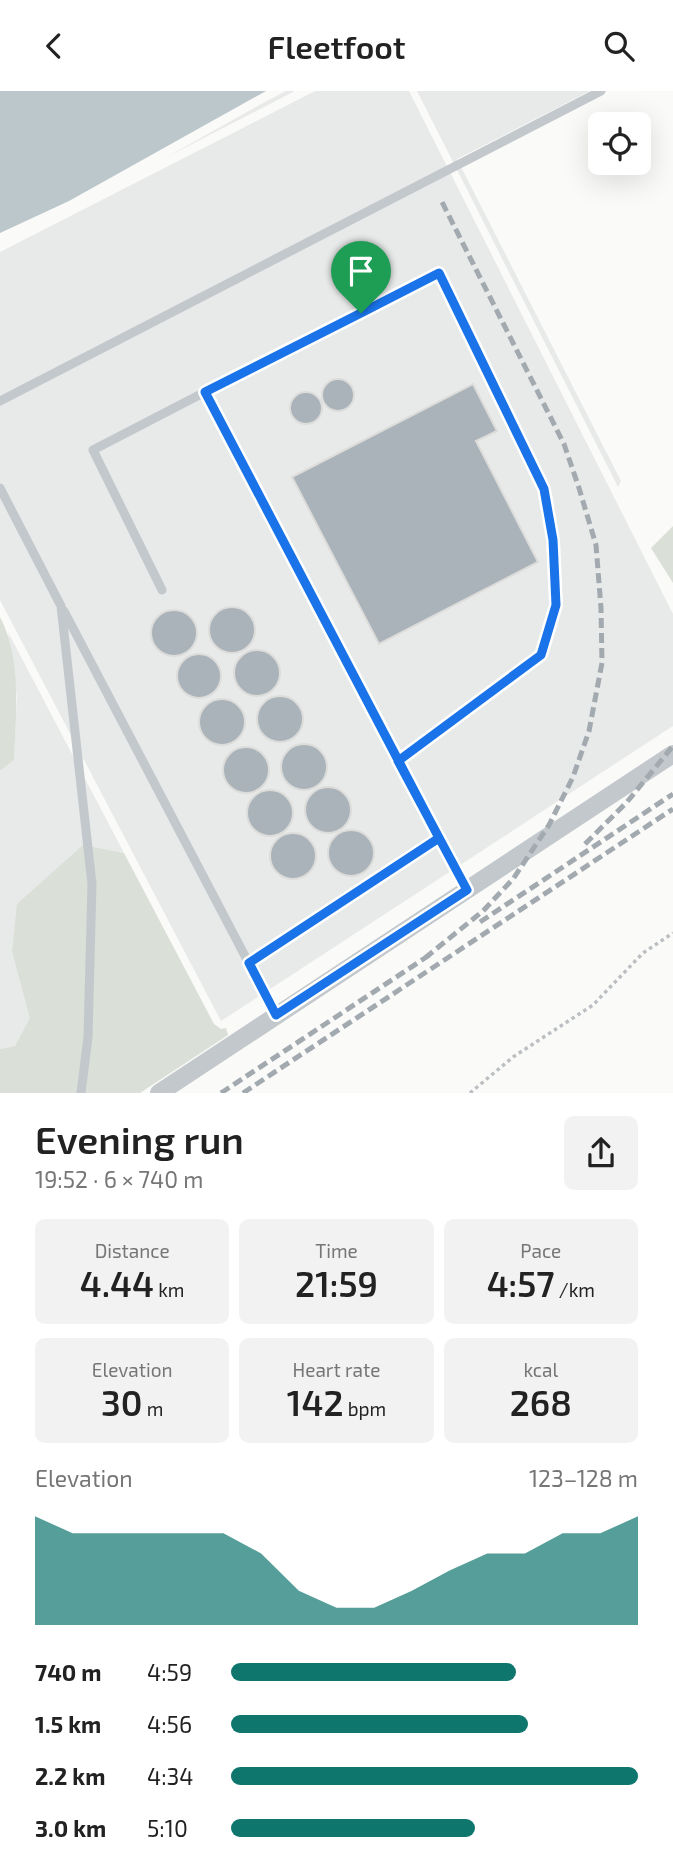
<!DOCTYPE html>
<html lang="en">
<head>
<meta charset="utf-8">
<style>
	:root { --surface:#fff; --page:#f2f2f2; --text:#222; --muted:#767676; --accent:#0f766e }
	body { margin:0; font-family:"Exo 2",sans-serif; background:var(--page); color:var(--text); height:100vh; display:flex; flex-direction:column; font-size:26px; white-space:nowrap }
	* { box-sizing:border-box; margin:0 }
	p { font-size:23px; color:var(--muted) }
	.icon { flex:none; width:38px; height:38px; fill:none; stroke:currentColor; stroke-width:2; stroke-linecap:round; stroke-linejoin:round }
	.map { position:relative; height:1002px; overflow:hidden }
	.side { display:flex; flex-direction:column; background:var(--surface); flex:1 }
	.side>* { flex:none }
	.fabs { position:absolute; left:588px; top:21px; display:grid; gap:14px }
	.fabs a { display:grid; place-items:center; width:63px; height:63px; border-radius:10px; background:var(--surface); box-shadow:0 7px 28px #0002; font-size:35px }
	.pin { position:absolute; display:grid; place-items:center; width:60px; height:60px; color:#fff; margin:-72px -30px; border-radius:50% 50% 50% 0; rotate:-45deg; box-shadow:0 0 7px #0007 }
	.pin .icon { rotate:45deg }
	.round { display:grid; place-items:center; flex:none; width:74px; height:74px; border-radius:10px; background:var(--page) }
	.head { display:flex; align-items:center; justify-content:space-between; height:119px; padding:0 35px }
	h1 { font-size:38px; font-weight:600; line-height:52px }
	.figures { display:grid; grid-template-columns:repeat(3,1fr); gap:10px; height:119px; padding:7px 35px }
	.figures div { display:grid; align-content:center; border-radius:10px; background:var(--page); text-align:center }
	.figures b { font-size:35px; font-weight:600 }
	.figures small { font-size:19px; font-weight:400 }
	.figures p { font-size:19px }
	.chart { height:196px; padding:14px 35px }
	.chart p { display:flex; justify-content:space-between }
	.chart svg { width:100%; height:126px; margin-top:7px; fill:var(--accent); opacity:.7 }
	ul { padding:0 35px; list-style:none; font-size:23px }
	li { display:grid; grid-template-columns:112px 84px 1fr; align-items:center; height:52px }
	li i { height:18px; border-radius:9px; background:var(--accent) }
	header { display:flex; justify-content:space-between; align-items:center; height:91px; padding:0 35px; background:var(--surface); font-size:32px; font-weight:600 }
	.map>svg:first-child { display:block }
	.built { fill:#e8e9e9 }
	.green { fill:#dadfd7 }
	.water { fill:#bbc7cb }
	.building { fill:#aab3b9; stroke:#dcdcda; stroke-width:2 }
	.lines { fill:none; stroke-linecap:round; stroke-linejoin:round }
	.path { stroke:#bbbfc2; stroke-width:3.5; stroke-dasharray:3.5 3.5; stroke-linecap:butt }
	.lane { stroke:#c3c8cc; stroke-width:9 }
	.street { stroke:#c3c8cc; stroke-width:18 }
	.rail { stroke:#a2aab0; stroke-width:5; stroke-dasharray:10 5; stroke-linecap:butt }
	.route-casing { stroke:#fff; stroke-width:14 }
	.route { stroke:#1a73e8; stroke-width:9 }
</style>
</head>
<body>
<header><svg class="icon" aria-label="back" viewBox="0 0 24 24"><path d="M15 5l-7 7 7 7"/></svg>Fleetfoot<svg class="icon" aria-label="search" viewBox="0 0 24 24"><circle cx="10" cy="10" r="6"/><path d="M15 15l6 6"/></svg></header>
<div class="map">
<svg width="673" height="1002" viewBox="0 0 673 1002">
	<rect width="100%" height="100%" fill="#fafaf8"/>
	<path class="built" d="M286,0H295L165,67L263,12Z
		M315,0H409L673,523V635L221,930L0,509V161Z
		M417,0H590L457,68L621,390L618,396Z
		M8,541L124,762L83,754L12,861L31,927L15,955L0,958V680L14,669L17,606Z"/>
	<path class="green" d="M673,435V492L651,457Z
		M0,526C22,567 16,624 14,669L0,680Z
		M83,754L124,762L214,933L221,938L226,937L228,944L140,1002H0V958L15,955L30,927L12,861L17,813Z"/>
	<path class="water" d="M0,0H266L69,110L0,142Z"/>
	<path class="building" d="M322 304a16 16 0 1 1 32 0a16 16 0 1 1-32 0Z
		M473,293L497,340L476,350L538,471L379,553L292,386Z
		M290 317a16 16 0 1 1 32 0a16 16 0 1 1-32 0Z
		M209 539a23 23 0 1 1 46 0a23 23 0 1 1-46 0Z
		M151 542a23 23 0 1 1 46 0a23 23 0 1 1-46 0Z
		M234 582a23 23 0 1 1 46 0a23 23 0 1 1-46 0Z
		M177 585a22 22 0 1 1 44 0a22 22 0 1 1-44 0Z
		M257 628a23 23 0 1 1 46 0a23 23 0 1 1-46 0Z
		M199 631a23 23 0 1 1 46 0a23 23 0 1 1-46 0Z
		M281 676a23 23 0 1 1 46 0a23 23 0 1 1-46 0Z
		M223 679a23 23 0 1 1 46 0a23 23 0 1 1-46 0Z
		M305 719a23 23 0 1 1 46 0a23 23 0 1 1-46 0Z
		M247 722a23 23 0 1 1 46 0a23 23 0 1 1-46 0Z
		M328 762a23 23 0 1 1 46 0a23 23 0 1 1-46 0Z
		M270 765a23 23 0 1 1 46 0a23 23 0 1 1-46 0Z"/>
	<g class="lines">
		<path class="path" d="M470,1002L513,966L593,914L643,862L673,842"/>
		<path class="lane" d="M0,310L601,0
			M0,397L61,515L92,793L88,946L81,1002
			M162,499L93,359L205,301
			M64,520L276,924
			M398,670L541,564L556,514L553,449L544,398L439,182L205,301L467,799
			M249,872L439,747"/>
		<path class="street" d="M159,1002L673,663"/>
		<path class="rail" d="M585,753L627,711L673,655
			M480,831L673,703
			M425,867L483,820L513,788L549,734L573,686L589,640L602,572L601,517L596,454L579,397L564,353L441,109
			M221,1002L431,863
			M243,1002L673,718"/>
	</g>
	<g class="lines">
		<g class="route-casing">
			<path id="route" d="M361,222L205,301C283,450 361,599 439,747L249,872L276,924L467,799L398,670L541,564L556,514L553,449L544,398L439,182L361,222"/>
		</g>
		<use href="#route" class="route"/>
	</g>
</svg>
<div class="fabs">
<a><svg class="icon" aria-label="locate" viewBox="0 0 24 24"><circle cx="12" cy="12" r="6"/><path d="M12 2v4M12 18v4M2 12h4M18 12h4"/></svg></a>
</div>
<div class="pin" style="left:361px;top:222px;background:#1e9e55"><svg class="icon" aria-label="arrive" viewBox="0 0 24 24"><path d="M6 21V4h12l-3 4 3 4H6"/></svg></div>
</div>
<section class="side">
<div class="head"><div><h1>Evening run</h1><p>19:52 · 6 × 740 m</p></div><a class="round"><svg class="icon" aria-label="share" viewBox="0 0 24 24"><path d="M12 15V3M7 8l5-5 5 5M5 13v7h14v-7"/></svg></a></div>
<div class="figures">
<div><p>Distance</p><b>4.44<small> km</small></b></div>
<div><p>Time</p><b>21:59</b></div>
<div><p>Pace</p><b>4:57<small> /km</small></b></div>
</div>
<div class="figures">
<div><p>Elevation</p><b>30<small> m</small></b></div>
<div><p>Heart rate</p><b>142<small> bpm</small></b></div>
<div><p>kcal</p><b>268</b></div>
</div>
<div class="chart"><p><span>Elevation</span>123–128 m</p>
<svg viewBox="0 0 160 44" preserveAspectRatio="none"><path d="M0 44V6L10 12L20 12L30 12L40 12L50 12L60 19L70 32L80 38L90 38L100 32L110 25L120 19L130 19L140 12L150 12L160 6V44z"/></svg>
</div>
<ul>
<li><b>740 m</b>4:59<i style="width:70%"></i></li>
<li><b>1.5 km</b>4:56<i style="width:73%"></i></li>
<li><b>2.2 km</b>4:34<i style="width:100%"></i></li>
<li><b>3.0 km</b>5:10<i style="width:60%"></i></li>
</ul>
</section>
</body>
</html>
